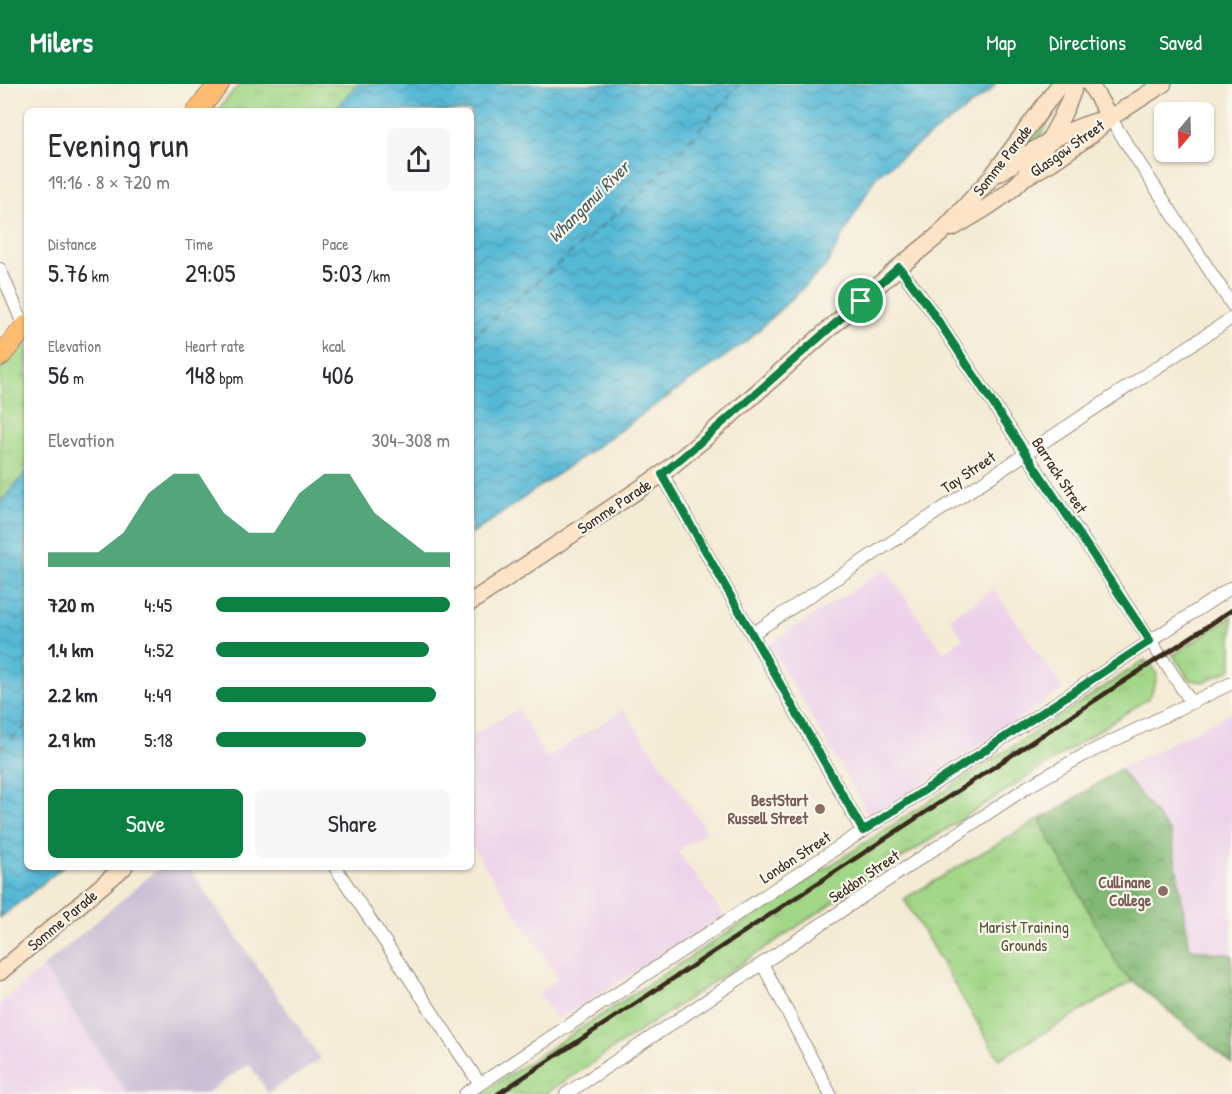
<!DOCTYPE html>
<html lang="en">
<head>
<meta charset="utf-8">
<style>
	:root { --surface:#fff; --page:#f7f7f7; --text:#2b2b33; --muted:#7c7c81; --accent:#0b8043 }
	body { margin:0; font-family:"Patrick Hand",sans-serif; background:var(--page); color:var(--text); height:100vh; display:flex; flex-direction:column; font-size:22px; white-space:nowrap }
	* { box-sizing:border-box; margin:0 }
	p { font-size:20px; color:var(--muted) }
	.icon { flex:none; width:33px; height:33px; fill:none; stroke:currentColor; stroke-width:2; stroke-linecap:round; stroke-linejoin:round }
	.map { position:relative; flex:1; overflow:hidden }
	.drawer { position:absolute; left:24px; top:24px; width:450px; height:762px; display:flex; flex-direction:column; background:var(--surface); border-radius:9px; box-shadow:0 2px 4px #0004 }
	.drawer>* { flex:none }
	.needle { width:39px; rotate:199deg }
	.controls { position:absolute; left:1154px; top:18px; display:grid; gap:12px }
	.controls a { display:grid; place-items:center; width:60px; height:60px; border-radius:9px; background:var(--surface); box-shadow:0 2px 4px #0004; font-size:30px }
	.pin { position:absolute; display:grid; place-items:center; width:51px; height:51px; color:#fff; margin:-26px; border:3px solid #fff; border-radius:50%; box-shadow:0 2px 6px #0007 }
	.round { display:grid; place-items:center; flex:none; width:63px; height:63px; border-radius:9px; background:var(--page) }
	.summary { display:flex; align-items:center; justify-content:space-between; height:102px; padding:0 24px }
	h1 { font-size:33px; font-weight:600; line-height:45px }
	.metrics { display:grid; grid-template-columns:repeat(3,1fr); gap:9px; height:102px; padding:6px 24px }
	.metrics div { display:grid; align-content:center }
	.metrics b { font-size:26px; font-weight:600 }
	.metrics small { font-size:16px; font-weight:400 }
	.metrics p { font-size:16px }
	.chart { height:168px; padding:12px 24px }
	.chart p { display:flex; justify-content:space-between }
	.chart svg { width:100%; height:108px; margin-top:6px; fill:var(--accent); opacity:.7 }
	.button { display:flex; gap:12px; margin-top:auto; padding:12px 24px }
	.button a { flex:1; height:69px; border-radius:9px; background:var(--accent); color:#fff; font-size:24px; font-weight:600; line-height:69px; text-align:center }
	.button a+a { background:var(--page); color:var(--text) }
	ul { padding:0 24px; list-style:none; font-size:20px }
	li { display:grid; grid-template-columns:96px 72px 1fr; align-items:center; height:45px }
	li i { height:15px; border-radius:8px; background:var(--accent) }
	header { display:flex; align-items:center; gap:36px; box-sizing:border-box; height:84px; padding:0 30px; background:var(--accent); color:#fff }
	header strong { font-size:28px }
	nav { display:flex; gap:33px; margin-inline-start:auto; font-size:21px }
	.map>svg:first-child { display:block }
	.built { fill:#ecd1ea }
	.industrial { fill:#cbbfd5 }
	.grass { fill:url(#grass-tufts); stroke:#6e8053; stroke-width:1.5 }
	.forest { fill:url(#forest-crowns); stroke:#5e7149; stroke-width:1.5 }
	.water { fill:url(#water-waves); stroke:#49727a; stroke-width:1.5 }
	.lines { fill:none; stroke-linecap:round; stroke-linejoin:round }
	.ferry { stroke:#455c5e; stroke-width:1.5; stroke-dasharray:8 6; stroke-linecap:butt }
	.minor-casing { stroke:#988a7a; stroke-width:14 }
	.secondary-casing { stroke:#988a7a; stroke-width:19 }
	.primary-casing { stroke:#988a7a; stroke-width:22 }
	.minor { stroke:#fff; stroke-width:12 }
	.secondary { stroke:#fee4c6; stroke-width:16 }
	.primary { stroke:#fdbc70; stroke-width:20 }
	.rail { stroke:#3b2a1e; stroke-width:4.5 }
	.route-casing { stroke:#fff; stroke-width:12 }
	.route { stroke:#0b8043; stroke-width:8 }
	.education-dot { fill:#8d6e63; stroke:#fbf7ec; stroke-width:2 }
	.labels { text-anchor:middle; stroke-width:4.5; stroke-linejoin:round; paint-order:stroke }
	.street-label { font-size:16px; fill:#3b2a1e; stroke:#fbf7ec }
	.education-label { font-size:16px; font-weight:bold; fill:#785e54; stroke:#fbf7ec; text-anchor:end }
	.park-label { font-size:16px; fill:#555538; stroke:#fbf7ec }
	.water-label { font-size:18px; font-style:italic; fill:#455c5e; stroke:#fbf7ec }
</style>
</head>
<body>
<header>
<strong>Milers</strong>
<nav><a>Map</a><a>Directions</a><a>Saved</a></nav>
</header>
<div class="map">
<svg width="1232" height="1010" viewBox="0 0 1232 1010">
	<defs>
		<pattern id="grass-tufts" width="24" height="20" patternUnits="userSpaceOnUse" patternTransform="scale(1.5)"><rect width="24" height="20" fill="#a2d788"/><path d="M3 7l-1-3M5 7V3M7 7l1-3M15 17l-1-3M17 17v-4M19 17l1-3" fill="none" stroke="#8cb975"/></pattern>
		<pattern id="forest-crowns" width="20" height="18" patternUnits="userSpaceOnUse" patternTransform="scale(1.5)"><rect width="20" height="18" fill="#81b874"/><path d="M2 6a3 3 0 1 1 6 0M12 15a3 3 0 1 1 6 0" fill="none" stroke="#6b965f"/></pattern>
		<pattern id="water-waves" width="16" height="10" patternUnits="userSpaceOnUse" patternTransform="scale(1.5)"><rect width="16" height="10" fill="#57b9d6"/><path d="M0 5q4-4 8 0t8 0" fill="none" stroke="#4997ad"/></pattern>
	</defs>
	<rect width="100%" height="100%" fill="#fbf7ec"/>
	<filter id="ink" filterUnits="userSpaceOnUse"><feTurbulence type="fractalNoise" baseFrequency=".0167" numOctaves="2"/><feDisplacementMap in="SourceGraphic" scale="12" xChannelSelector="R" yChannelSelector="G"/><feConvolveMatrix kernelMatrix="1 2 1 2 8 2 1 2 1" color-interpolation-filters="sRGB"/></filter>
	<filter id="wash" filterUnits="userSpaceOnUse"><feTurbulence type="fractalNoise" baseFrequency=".008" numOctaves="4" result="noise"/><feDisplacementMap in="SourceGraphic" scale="24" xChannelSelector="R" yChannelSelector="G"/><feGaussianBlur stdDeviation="1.35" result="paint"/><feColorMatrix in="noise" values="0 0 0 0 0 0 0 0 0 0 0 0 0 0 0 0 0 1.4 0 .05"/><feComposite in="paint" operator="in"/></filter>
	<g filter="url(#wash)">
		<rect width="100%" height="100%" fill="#f4ebd5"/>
		<path class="built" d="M885,485L944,569L963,554L950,534L994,505L1063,605L871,734L769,560Z
			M518,625L546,674L624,626L707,747L678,767L724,832L557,936L539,910L559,894L471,761V652Z
			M1232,628V888L1143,891L1048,731L1120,685Z
			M43,883L128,1010H0V920Z"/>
		<path class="industrial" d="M160,783H188L321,975L268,1009L249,979L206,1010H128L43,883Z"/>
		<path class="grass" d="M239,0H378L359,27H217Z
			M1070,0L1038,57L1019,68Z
			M27,253V390L0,418V284Z
			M1232,532V585L1204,598L1190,596L1173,571Z
			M1145,576C1163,588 1157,597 1149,614L843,812L545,1010H480Z
			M1048,730L1143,891L999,975L904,815Z"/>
		<path class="forest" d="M1120,685L1171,750L1190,865L1232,871V980L1121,887L1040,737Z"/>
		<path class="water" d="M357,0H996L990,7L876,92L826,182L747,257L471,451V27H334Z
			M27,387V783H63L0,834V419Z"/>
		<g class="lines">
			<path class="ferry" d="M471,254L645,106L740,0
				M0,665L27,641"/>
		</g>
	</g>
	<g filter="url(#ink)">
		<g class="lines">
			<g class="minor-casing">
				<path id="minor" d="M1110,34L1232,221
					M899,183L931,226L1191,618
					M0,185L20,233L27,238
					M662,390L863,748
					M752,550L1232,234
					M335,783L480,1000
					M763,881L830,1010
					M465,1010L1232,503
					M566,1010L1029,702L1084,671L1232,599"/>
			</g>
			<g class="secondary-casing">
				<path id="secondary" d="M1090,0L1110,34
					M999,89C1035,65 1067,43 1109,34
					M1027,92L1052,78L1091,51L1110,34L1163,0
					M952,144C975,131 1007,113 1024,93C1042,71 1067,28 1075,0
					M471,518L662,390L703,356L899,183L940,150L990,95L1060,0
					M0,888L124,783"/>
			</g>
			<g class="primary-casing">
				<path id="primary" d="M197,27L219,0
					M0,272L27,241"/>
			</g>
			<use href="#minor" class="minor"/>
			<use href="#secondary" class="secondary"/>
			<use href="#primary" class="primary"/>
			<path class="rail" d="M498,1010L1232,526"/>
		</g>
	</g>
	<g class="lines" filter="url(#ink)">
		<g class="route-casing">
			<path id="route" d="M899,183L931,226L1150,557L863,747L662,390L703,356Z"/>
		</g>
		<use href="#route" class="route"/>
	</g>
	<g class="education-dot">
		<circle cx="820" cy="725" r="6"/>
		<circle cx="1163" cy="807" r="6"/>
	</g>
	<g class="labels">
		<g class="street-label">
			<text transform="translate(1067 64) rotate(-35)" y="6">Glasgow Street</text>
			<text transform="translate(1002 76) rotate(-52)" y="6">Somme Parade</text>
			<text transform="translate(968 388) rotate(-34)" y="6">Tay Street</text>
			<text transform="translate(1060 391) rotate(57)" y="6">Barrack Street</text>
			<text transform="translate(614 422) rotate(-34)" y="6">Somme Parade</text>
			<text transform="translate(795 773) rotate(-33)" y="6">London Street</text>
			<text transform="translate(864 792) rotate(-34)" y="6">Seddon Street</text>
			<text transform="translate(62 836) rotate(-40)" y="6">Somme Parade</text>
		</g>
		<g class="education-label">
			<text x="808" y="722">BestStart<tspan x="808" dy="18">Russell Street</tspan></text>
			<text x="1151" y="804">Cullinane<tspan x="1151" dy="18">College</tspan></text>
		</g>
		<g class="park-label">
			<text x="1024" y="849">Marist Training<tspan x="1024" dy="18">Grounds</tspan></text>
		</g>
		<g class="water-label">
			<text transform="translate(589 118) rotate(-45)" y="6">Whanganui River</text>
		</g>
	</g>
</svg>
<div class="controls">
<a><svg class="needle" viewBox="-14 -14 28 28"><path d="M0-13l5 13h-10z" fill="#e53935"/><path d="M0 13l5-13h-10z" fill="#7c7c81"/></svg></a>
</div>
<div class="pin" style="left:861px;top:217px;background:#1e9e55"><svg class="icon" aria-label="arrive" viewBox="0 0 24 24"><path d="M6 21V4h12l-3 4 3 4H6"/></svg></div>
<section class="drawer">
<div class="summary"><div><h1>Evening run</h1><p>19:16 · 8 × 720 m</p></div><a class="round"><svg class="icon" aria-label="share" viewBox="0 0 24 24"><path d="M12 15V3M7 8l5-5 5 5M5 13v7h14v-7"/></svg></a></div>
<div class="metrics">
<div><p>Distance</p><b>5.76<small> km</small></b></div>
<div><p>Time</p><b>29:05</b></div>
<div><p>Pace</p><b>5:03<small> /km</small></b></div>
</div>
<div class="metrics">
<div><p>Elevation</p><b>56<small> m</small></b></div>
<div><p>Heart rate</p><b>148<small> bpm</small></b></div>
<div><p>kcal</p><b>406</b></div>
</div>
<div class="chart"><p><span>Elevation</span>304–308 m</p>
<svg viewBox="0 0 160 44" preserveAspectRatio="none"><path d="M0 44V38L10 38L20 38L30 30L40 14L50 6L60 6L70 22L80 30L90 30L100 14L110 6L120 6L130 22L140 30L150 38L160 38V44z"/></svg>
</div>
<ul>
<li><b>720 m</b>4:45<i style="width:100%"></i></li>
<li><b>1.4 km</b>4:52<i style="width:91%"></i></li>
<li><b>2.2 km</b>4:49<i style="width:94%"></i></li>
<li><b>2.9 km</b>5:18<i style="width:64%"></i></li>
</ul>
<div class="button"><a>Save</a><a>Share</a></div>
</section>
</div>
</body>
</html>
